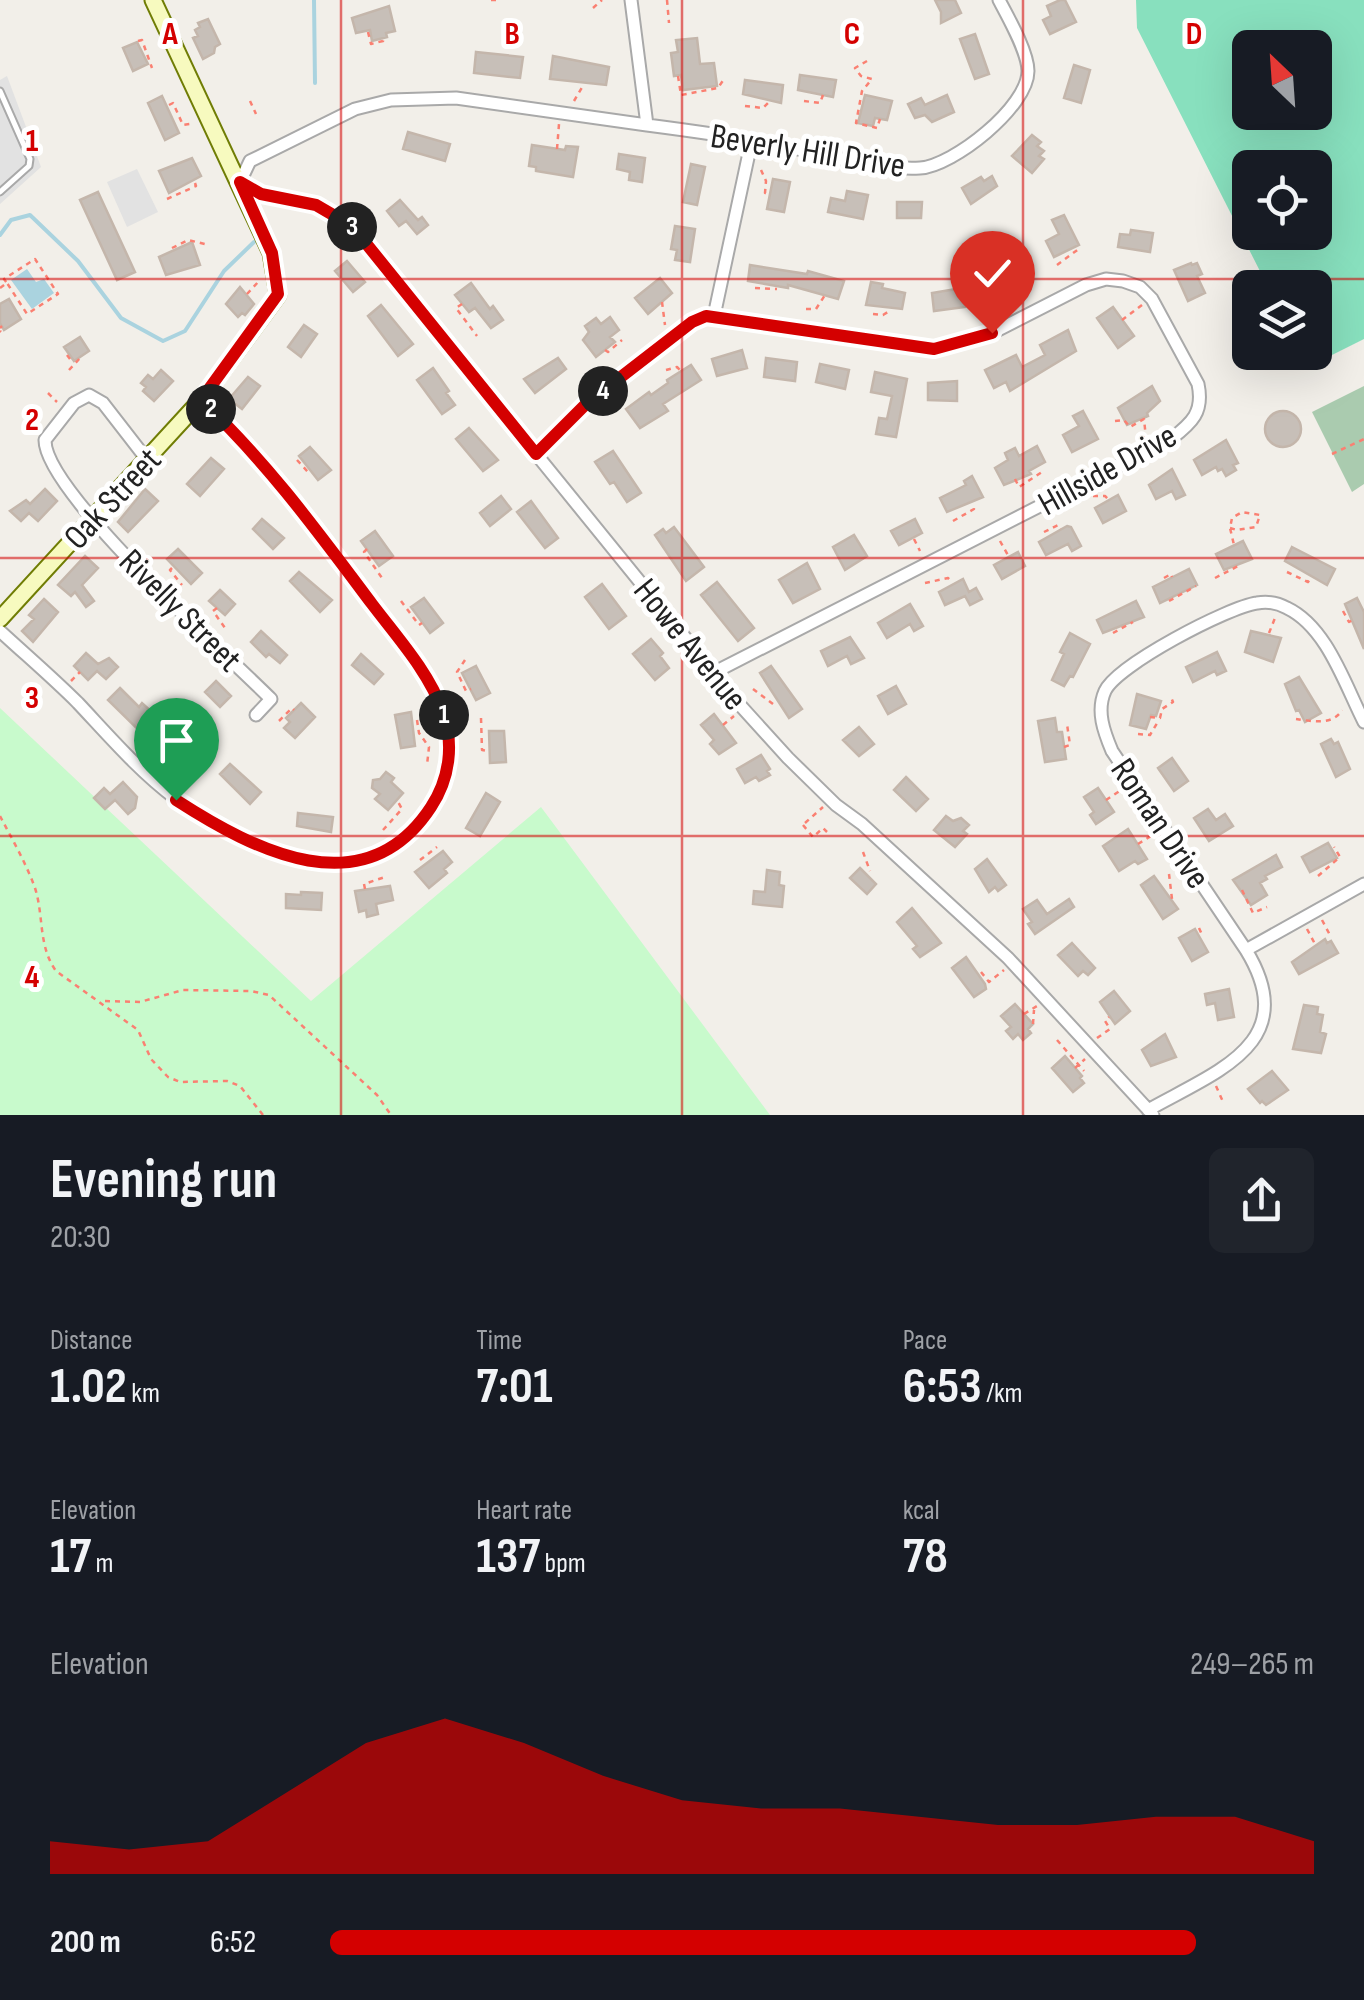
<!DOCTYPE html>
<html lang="en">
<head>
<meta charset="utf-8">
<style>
	:root { --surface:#171b24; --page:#20242c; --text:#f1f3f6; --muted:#9ea1a6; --accent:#d40000 }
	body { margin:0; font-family:"Sofia Sans Condensed",sans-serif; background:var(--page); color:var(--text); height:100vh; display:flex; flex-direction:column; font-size:38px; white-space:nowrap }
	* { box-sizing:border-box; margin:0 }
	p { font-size:32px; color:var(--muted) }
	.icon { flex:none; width:55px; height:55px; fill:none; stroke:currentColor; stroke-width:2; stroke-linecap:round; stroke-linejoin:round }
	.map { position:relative; height:1115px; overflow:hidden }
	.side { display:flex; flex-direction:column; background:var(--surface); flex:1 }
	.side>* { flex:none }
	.needle { width:65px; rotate:335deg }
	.buttons { position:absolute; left:1232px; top:30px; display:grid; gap:20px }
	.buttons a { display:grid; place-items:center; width:100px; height:100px; border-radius:15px; background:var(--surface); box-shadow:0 10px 40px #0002; font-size:50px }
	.pin { position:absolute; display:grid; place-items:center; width:85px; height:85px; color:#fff; margin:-102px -42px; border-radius:50% 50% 50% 0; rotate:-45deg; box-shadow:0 0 10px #0007 }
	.pin .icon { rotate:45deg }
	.km { position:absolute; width:50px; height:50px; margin:-25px; border-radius:50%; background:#222; color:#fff; font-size:28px; line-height:50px; text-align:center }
	.round { display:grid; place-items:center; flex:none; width:105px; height:105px; border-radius:15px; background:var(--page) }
	.headline { display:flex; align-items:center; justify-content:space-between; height:170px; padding:0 50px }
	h1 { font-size:55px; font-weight:700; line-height:75px }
	.stats { display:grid; grid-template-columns:repeat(3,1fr); gap:15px; height:170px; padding:10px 50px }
	.stats div { display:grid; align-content:center }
	.stats b { font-size:50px; font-weight:700 }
	.stats small { font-size:28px; font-weight:400 }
	.stats p { font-size:28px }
	.chart { height:280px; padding:20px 50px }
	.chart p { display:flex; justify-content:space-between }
	.chart svg { width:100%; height:180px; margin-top:10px; fill:var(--accent); opacity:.7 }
	ul { padding:0 50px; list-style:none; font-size:32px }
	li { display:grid; grid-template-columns:160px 120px 1fr; align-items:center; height:75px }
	li i { height:25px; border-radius:12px; background:var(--accent) }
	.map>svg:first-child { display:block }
	.cemetery { fill:#aacbaf }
	.park { fill:#c8facc }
	.pitch { fill:#88e0be; fill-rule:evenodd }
	.parking { fill:#e2e2e2 }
	.water { fill:#aad3df }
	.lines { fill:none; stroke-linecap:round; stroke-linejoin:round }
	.stream { stroke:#aad3df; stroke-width:4 }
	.building { fill:#c7bfb8; stroke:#c4b6ab; stroke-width:2.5 }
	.lane-casing { stroke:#a9a9a9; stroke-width:9 }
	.street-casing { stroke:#a9a9a9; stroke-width:15 }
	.secondary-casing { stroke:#707d05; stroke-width:19 }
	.path { stroke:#fa8072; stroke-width:2.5; stroke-dasharray:5 5; stroke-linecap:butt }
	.lane { stroke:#fff; stroke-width:5 }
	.street { stroke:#fff; stroke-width:11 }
	.secondary { stroke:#f7fabf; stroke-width:15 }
	.route-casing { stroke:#fff; stroke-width:20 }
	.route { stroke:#d40000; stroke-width:12 }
	.grid { fill:none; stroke:#d40000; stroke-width:2.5; stroke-opacity:0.55 }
	.labels { text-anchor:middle; stroke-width:10; stroke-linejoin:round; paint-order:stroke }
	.street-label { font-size:35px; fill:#222; stroke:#fff }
	.grid-label { font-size:32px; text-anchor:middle; font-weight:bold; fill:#d40000; stroke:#fff; stroke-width:10; stroke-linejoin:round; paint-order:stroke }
</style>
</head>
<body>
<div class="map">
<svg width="1364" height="1115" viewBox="0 0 1364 1115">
	<rect width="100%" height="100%" fill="#f2efe9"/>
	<path class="cemetery" d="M1364,386V484L1352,492L1312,412Z"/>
	<path class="park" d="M0,708L311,1001L541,807L770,1115H0Z"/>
	<path class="pitch" d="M1136,0H1364V339L1310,366L1303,353L1315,352V288L1268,287L1137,28ZM1250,48H1315V112H1250ZM1250,168H1315V232H1250Z"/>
	<path class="parking" d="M7,76L41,167L0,204V80Z
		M137,169L158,212L127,227L107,182Z"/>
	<path class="water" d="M27,269L36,282L44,279L54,293L32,309L11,280Z"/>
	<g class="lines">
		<path class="stream" d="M314,0L315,83
			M0,235L11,220L30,215L78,261L121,318L163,341L185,331L224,271L254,242"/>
	</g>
	<path class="building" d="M935,0H955L961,13L941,23V12Z
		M1060,0H1065L1076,22L1050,34L1043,20L1051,16L1047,6Z
		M389,6L395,31L386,33L387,37L372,41L370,30L356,33L352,18Z
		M208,19L220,44L215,47L214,53L203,59L193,38L198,36L195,30L200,27L198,23Z
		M975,34L989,74L975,79L960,39Z
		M697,38L700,64L714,63L717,86L683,90L681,75L674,76L671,53L678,52L676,40Z
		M137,42L148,64L133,71L123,48Z
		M476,52L523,57L520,78L474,73Z
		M553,56L609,67L606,85L550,79Z
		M1074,65L1090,70L1081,103L1064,98Z
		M800,75L836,80L833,97L798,90Z
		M745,80L783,85L781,103L743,94Z
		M865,95L892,101L887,120L875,118L873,126L858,123Z
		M947,95L954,112L932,122L925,115L915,118L908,104L921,98L925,105Z
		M162,96L179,133L165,140L148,103Z
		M408,132L450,144L445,161L403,149Z
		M1032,135L1041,142L1037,146L1044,151L1039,156L1044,159L1032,173L1012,156Z
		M532,145L565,150L566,146L578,147L573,177L536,171V167L529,166Z
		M619,154L645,158L642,182L629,180L630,172L617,169Z
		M192,158L201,176L169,193L159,171Z
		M691,164L705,167L697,205L683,202Z
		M992,176L997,186L971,204L962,188L981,177L984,181Z
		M773,179L790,182L784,212L767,209Z
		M847,191L868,195L863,219L828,212L831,198L845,201Z
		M98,192L135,272L117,280L80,200Z
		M400,200L418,220L422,217L428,225L417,234L406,221L399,226L387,211Z
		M897,202H922L921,218H897Z
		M1064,215L1079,245L1054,257L1046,241L1059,234L1052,220Z
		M675,226L695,229L690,262L675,260L677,250L671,249Z
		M1131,230L1153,233L1150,252L1118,247L1120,234L1130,235Z
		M192,242L200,265L166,275L159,257Z
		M1021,256L1030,274L998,291L988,273Z
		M347,261L365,282L353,292L335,271Z
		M1191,263L1192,265L1197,263L1202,274L1197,276L1205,293L1188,301L1174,270Z
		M750,265L807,274L808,271L844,281L838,299L788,285V288L748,281Z
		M660,278L672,293L648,314L635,298Z
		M871,282L883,284L882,288L905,293L902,309L866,305Z
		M471,283L490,309L493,306L503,320L491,328L475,308L469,312L455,295Z
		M240,287L254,304L245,315L242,313L238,317L226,304Z
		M962,288L965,307L934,311L932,293Z
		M9,299L21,319L4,330L0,323V304Z
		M381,305L413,344L398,356L368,316Z
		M1113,307L1134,336L1118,348L1097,318Z
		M610,317L619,330L610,337L615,342L596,357L583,340L589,332L585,326L596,318L601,324Z
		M304,325L317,334L301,357L288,347Z
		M1068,330L1076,351L1010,391L1006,382L994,388L985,370L1016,355L1022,367L1045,355L1040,345Z
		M80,337L89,351L74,361L64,347Z
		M742,350L747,368L717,376L712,359Z
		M558,358L566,369L535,393L524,379Z
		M766,358L797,362L795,381L764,377Z
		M820,364L849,370L845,389L816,382Z
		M691,365L701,380L663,404L668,411L640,428L626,409L649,392L651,395L668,383L667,380Z
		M433,368L449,391L446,393L455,405L442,414L417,380Z
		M161,370L173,381L154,401L143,391L146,387L141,383L148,375L153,379Z
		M875,372L907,379L896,437L876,434L879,418L887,419L892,396L871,392Z
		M248,377L260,386L242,409L229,399Z
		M957,381V401L928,400V383Z
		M1152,386L1160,401L1147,413L1148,416L1127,425L1118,408Z
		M1083,411L1098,439L1072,452L1063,435L1079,426L1073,416Z
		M1265 429a18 18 0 1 1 36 0a18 18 0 1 1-36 0Z
		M469,428L498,460L483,471L456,439Z
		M1226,440L1238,463L1233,465L1236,470L1226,476L1222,469L1218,471L1216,467L1202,475L1194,460Z
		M1037,446L1045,462L1029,471L1031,474L1004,485L995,468L1008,460L1005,453L1015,448L1019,456Z
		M310,447L331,470L318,480L299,456Z
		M613,451L641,493L627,502L614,482L610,484L595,462Z
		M211,458L224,469L200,496L187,484Z
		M1172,469L1185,495L1176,499L1172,491L1156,499L1149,485Z
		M972,476L983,497L947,512L940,498L966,485L964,481Z
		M45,489L57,501L38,521L29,513L21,521L10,511L26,500L30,504Z
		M145,489L158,501L128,532L118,522Z
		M1118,495L1126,511L1103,523L1095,508Z
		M501,496L511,509L490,526L480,513Z
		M531,501L558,538L545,548L517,512Z
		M262,519L284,538L273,549L253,529Z
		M915,519L922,533L899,545L891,531Z
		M1067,526L1071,527L1081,546L1072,551L1068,544L1046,555L1039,542Z
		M674,527L704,567L686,581L655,535L663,529L666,533Z
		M375,531L393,556L379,566L361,541Z
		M854,535L867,556L845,570L833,547Z
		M1243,541L1252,559L1224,570L1216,554Z
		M1292,547L1335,569L1327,585L1285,561Z
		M178,549L202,573L191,584L167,559Z
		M1018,552L1025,566L1002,579L994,565Z
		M85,556L98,568L82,585L94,601L86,607L75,592L71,596L58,585Z
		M807,563L820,589L793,603L779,580Z
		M1189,569L1197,585L1160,603L1153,587Z
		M299,572L332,600L320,612L290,581Z
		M963,579L969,592L976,588L982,599L970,605L965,596L945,605L939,592Z
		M717,582L754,628L738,641L701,595Z
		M602,584L626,616L609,629L585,597Z
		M220,590L235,604L225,615L209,601Z
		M424,598L443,623L430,633L411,607Z
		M1357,598L1364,612V649L1345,604Z
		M44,599L58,612L33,642L22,631L34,619L29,615Z
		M1136,601L1144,617L1103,633L1097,620Z
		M910,604L923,626L914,631L910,624L887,638L878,623Z
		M261,631L287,655L280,663L269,654L266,657L251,642Z
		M1251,631L1281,638L1273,662L1245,652Z
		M1070,633L1090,644L1073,677L1070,676L1064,686L1052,680L1064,654L1060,652Z
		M850,637L864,658L851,664L847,656L828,666L821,651Z
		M651,639L663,653L660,656L669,668L655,680L633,654Z
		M1217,652L1226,671L1217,675L1215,671L1193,682L1186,667Z
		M86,653L98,664L109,658L118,667L106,679L97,671L88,680L74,666Z
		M361,654L383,674L374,684L352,665Z
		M476,666L490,693L476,700L462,673Z
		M771,666L802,709L789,718L760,673Z
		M1299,677L1321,713L1305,722L1299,710L1296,711L1285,684Z
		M216,681L231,696L220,707L205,692Z
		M896,686L906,704L888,714L878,696Z
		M120,688L139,707L142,703L154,714L150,719L175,744L180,746L184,743L194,753L183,764L169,751L165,756L108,700Z
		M1137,694L1161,701L1156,716L1151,715L1146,729L1130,725Z
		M301,703L315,717L295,738L284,728L290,722L286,718Z
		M411,712L415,746L401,748L395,715Z
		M714,714L736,743L719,754L710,744L714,740L701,725Z
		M1055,718L1057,732H1062L1066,759L1045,762L1038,721Z
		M859,727L874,744L859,756L843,740Z
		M489,731H504L506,762L490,763Z
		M1331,739L1334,744L1338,742L1350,769L1336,777L1321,744Z
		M761,755L770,769L767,771L770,775L759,781L756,777L745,783L737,769Z
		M1172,758L1188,781L1174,791L1158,768Z
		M230,764L261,792L250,804L220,774Z
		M386,772L394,778L391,782L403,793L388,810L375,799L380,794L372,788L373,780L380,779Z
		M906,777L928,799L916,811L894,790Z
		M123,782L137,797L135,808L128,814L115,800L105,809L94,798L104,788L110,794Z
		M1098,788L1114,812L1096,824L1090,815L1094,812L1084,797Z
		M486,793L500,802L480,836L466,828Z
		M1208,809L1216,820L1225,814L1233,826L1209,841L1194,818Z
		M298,813L333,817L331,832L297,826Z
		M946,816L953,821L961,818L969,825L963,831L967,834L955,847L934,830Z
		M1128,829L1147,859L1138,864L1135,861L1119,871L1103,846Z
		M1328,843L1337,858L1310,872L1302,857Z
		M443,851L452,862L444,869L447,873L429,888L415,872Z
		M1276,855L1282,867L1265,876L1267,879L1260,883L1267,895L1251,905L1233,880Z
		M987,859L1006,885L998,891L995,887L989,892L975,869Z
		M860,868L876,884L867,894L850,878Z
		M767,870L780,872L779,885L784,886L782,907L753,904L754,891L765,892Z
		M1154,876L1178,909L1163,919L1141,885Z
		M390,886L393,900L376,904L378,914L367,917L366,910L359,912L355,891Z
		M301,892L322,893L321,910L286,908V894L301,895Z
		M1069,899L1074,907L1035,934L1028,924L1032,922L1023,909L1037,900L1047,914Z
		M912,908L941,943L920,957L913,949L917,946L897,922Z
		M1195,929L1208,952L1192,961L1179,938Z
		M1325,939L1327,943L1331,941L1338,953L1299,974L1292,962Z
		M1072,943L1095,968L1088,975L1083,971L1078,976L1058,955Z
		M966,957L985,984L986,989L974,997L952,968Z
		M1229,989L1234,1017L1218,1020L1215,1003L1207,1005L1205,994Z
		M1114,991L1130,1011L1115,1024L1100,1002Z
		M1015,1004L1033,1024L1028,1029L1031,1033L1023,1040L1018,1034L1013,1039L1006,1031L1011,1027L1001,1016Z
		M1304,1005L1318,1007L1317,1014L1323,1015L1320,1032L1326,1034L1321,1053L1293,1049Z
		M1165,1034L1176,1057L1151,1066L1142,1050Z
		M1065,1056L1082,1076L1080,1078L1084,1083L1073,1092L1052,1068Z
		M1272,1071L1288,1090L1266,1105L1262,1101L1260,1103L1248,1089Z"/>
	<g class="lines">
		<g class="lane-casing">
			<path id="lane" d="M0,91L30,159L29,166L0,192"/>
		</g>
		<g class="street-casing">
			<path id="street" d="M631,0L647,125C693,131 738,137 784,146C827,155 875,170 920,168C953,166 1028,107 1028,71C1028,52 1008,17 999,0
				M647,125L456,98L391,100L355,109L250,161L240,182L261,194L317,205L351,226L739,704L788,758L836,805L862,824L1008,958L1153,1115
				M714,316L752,139
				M537,454L586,404L692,322L706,316L934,349L992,333L1086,285L1106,279L1123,281L1140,287L1152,299L1198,384C1204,412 1192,423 1171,439L713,673
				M148,461L103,403L89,395L74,403L45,440C44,491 228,656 271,699L256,715
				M0,631C26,655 53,678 78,703C109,736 139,771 175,798C200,817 232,833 261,846C307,867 354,872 397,842C432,818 455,774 448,731C439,680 396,636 366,597C314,527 265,460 201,400
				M1246,950L1364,884
				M1148,1110C1217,1071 1303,1043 1246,950L1112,751C1104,732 1096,711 1105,691C1117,665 1228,607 1257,603C1268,601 1278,603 1287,608C1327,627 1345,685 1364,722"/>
		</g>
		<g class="secondary-casing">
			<path id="secondary" d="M0,619L201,400L278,295L271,253L153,0"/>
		</g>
		<path class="path" d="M491,0H498
			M667,0L669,23
			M593,8L602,0
			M368,32L371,44L383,41L382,38
			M138,41L142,40L152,68
			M867,61L855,68L861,76L872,79L862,91L856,123L877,128L880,119
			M678,76L681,95L718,88L724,79
			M250,101L256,114
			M574,101L584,84
			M804,101L820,103L823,95
			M169,105L173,103L183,125L190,124
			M745,106L763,108L770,101
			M557,149L559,124
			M761,170L766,181L765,193H770
			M167,199L196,186L195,183
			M172,248L188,240L209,245
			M1057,265L1080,248
			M0,288L7,283L4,279L35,259L58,294L27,314L7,283
			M755,288L777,289
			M247,294L260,280
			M662,302L665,325
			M462,304L456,308L477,336
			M806,309H816L825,295
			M873,314L883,315L891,310
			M1122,320L1142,305
			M0,328L2,326
			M0,331L1,332
			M605,350L608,352L622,340
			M67,355L73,363
			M69,370L82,356
			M666,370L677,367L681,371
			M48,393L57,402
			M1115,421L1124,420L1130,427L1144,419L1146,438
			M1332,454L1364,439
			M297,460L308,472L310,471
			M1015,479L1019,487L1042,472
			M1093,496H1105L1109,500
			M953,521L974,509L973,505
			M1230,528L1237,530L1256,527L1260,515L1242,512L1232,518L1230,528L1234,545
			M1044,532L1058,525L1060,529
			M914,539L920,551
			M1000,541L1009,557
			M367,549L364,552L382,578
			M172,568L170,570L182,585
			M1287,572L1308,582L1311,577
			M1164,578L1171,574L1172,577
			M1215,578L1240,565
			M925,583L948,578L952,582
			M401,601L419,625L422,623
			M1169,601L1196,586
			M217,608L213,611L225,628
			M1343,611L1349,622L1353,620
			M1113,633L1133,622
			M1269,633L1275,618
			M465,660L457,672L466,691L471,689
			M71,681L80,672
			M753,689L773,704L777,702
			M1150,717L1160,718L1162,709L1173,702L1170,695
			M481,718L482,750L488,751
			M1296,719C1311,721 1333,726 1342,710
			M417,720L419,733L429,747L427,765
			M279,721L292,708L294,710
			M723,725L734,716
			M1138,734L1150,735L1159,720
			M1064,747L1070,745L1067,724
			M1106,800L1121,790
			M0,816C12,839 26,863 35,888C44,916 38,946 56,971L138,1030L151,1059L168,1077L180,1082L227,1081L240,1086L263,1115
			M805,823L823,807
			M803,825L813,837L823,828L827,832
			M383,830L402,809L397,800
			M1138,844L1151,836
			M863,852L870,871
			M420,860L437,847
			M1169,874L1172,899
			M1318,876L1340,857L1334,847
			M365,889L364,884L385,877
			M1242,890L1253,913L1267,907
			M1322,920L1331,937
			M1199,928L1203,937
			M1307,929L1315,944
			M981,972L989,982L1004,970
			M105,1001L140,1002L183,990L251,991L269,995L377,1095L391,1115
			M1024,1014L1037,1006
			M1033,1024L1034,1010
			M1097,1038L1110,1029L1105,1021L1109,1017
			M1057,1040L1084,1071
			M1075,1068L1085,1059
			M1216,1086L1224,1104"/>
		<use href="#lane" class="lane"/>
		<use href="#street" class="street"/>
		<use href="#secondary" class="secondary"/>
	</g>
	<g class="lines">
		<g class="route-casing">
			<path id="route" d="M176,800C255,851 365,908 431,807C450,778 454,744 443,712C429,672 397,637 372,604C318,532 267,462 201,400L278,294L272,253L240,182L261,194L316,205L352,226L536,454L586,404L692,322L706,316L934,349L992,333"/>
		</g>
		<use href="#route" class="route"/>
	</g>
	<path class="grid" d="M341,0V1115M682,0V1115M1023,0V1115M0,279H1364M0,558H1364M0,836H1364"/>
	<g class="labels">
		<g class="street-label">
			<text transform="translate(808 150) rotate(9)" y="12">Beverly Hill Drive</text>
			<text transform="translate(1107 469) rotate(-29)" y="12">Hillside Drive</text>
			<text transform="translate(112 498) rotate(-47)" y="12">Oak Street</text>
			<text transform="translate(181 610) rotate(45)" y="12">Rivelly Street</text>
			<text transform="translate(691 644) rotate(51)" y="12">Howe Avenue</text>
			<text transform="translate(1161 823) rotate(56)" y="12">Roman Drive</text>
		</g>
	</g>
	<g class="grid-label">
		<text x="170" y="44">A</text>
		<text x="512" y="44">B</text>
		<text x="852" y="44">C</text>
		<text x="1194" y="44">D</text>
		<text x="32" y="151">1</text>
		<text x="32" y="430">2</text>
		<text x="32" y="708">3</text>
		<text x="32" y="987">4</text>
	</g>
</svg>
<div class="buttons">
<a><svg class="needle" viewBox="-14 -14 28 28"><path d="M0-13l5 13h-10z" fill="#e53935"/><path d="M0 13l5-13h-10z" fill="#9ea1a6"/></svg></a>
<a><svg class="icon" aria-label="locate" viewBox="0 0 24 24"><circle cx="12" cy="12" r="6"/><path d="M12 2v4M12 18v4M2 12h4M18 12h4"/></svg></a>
<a><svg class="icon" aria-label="layers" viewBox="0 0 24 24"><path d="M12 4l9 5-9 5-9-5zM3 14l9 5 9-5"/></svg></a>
</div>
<div class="pin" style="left:176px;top:800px;background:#1e9e55"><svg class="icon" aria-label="arrive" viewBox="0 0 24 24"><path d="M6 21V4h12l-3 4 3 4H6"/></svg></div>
<div class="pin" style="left:992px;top:333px;background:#d93025"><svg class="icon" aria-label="check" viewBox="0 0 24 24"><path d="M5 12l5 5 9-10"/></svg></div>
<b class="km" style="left:444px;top:715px">1</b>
<b class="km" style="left:211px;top:409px">2</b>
<b class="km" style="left:352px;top:227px">3</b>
<b class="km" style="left:603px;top:391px">4</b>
</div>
<section class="side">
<div class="headline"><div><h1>Evening run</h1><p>20:30</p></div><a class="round"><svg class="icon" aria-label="share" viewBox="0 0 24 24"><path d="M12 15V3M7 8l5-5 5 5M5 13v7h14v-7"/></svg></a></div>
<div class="stats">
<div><p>Distance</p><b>1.02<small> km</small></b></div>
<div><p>Time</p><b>7:01</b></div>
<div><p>Pace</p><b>6:53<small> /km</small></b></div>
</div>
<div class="stats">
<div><p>Elevation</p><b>17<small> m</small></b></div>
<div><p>Heart rate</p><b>137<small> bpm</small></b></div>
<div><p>kcal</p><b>78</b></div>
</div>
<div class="chart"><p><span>Elevation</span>249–265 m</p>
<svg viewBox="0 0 160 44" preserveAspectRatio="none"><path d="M0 44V36L10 38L20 36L30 24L40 12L50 6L60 12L70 20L80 26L90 28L100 28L110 30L120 32L130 32L140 30L150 30L160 36V44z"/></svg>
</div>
<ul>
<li><b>200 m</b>6:52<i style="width:88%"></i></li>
</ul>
</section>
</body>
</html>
